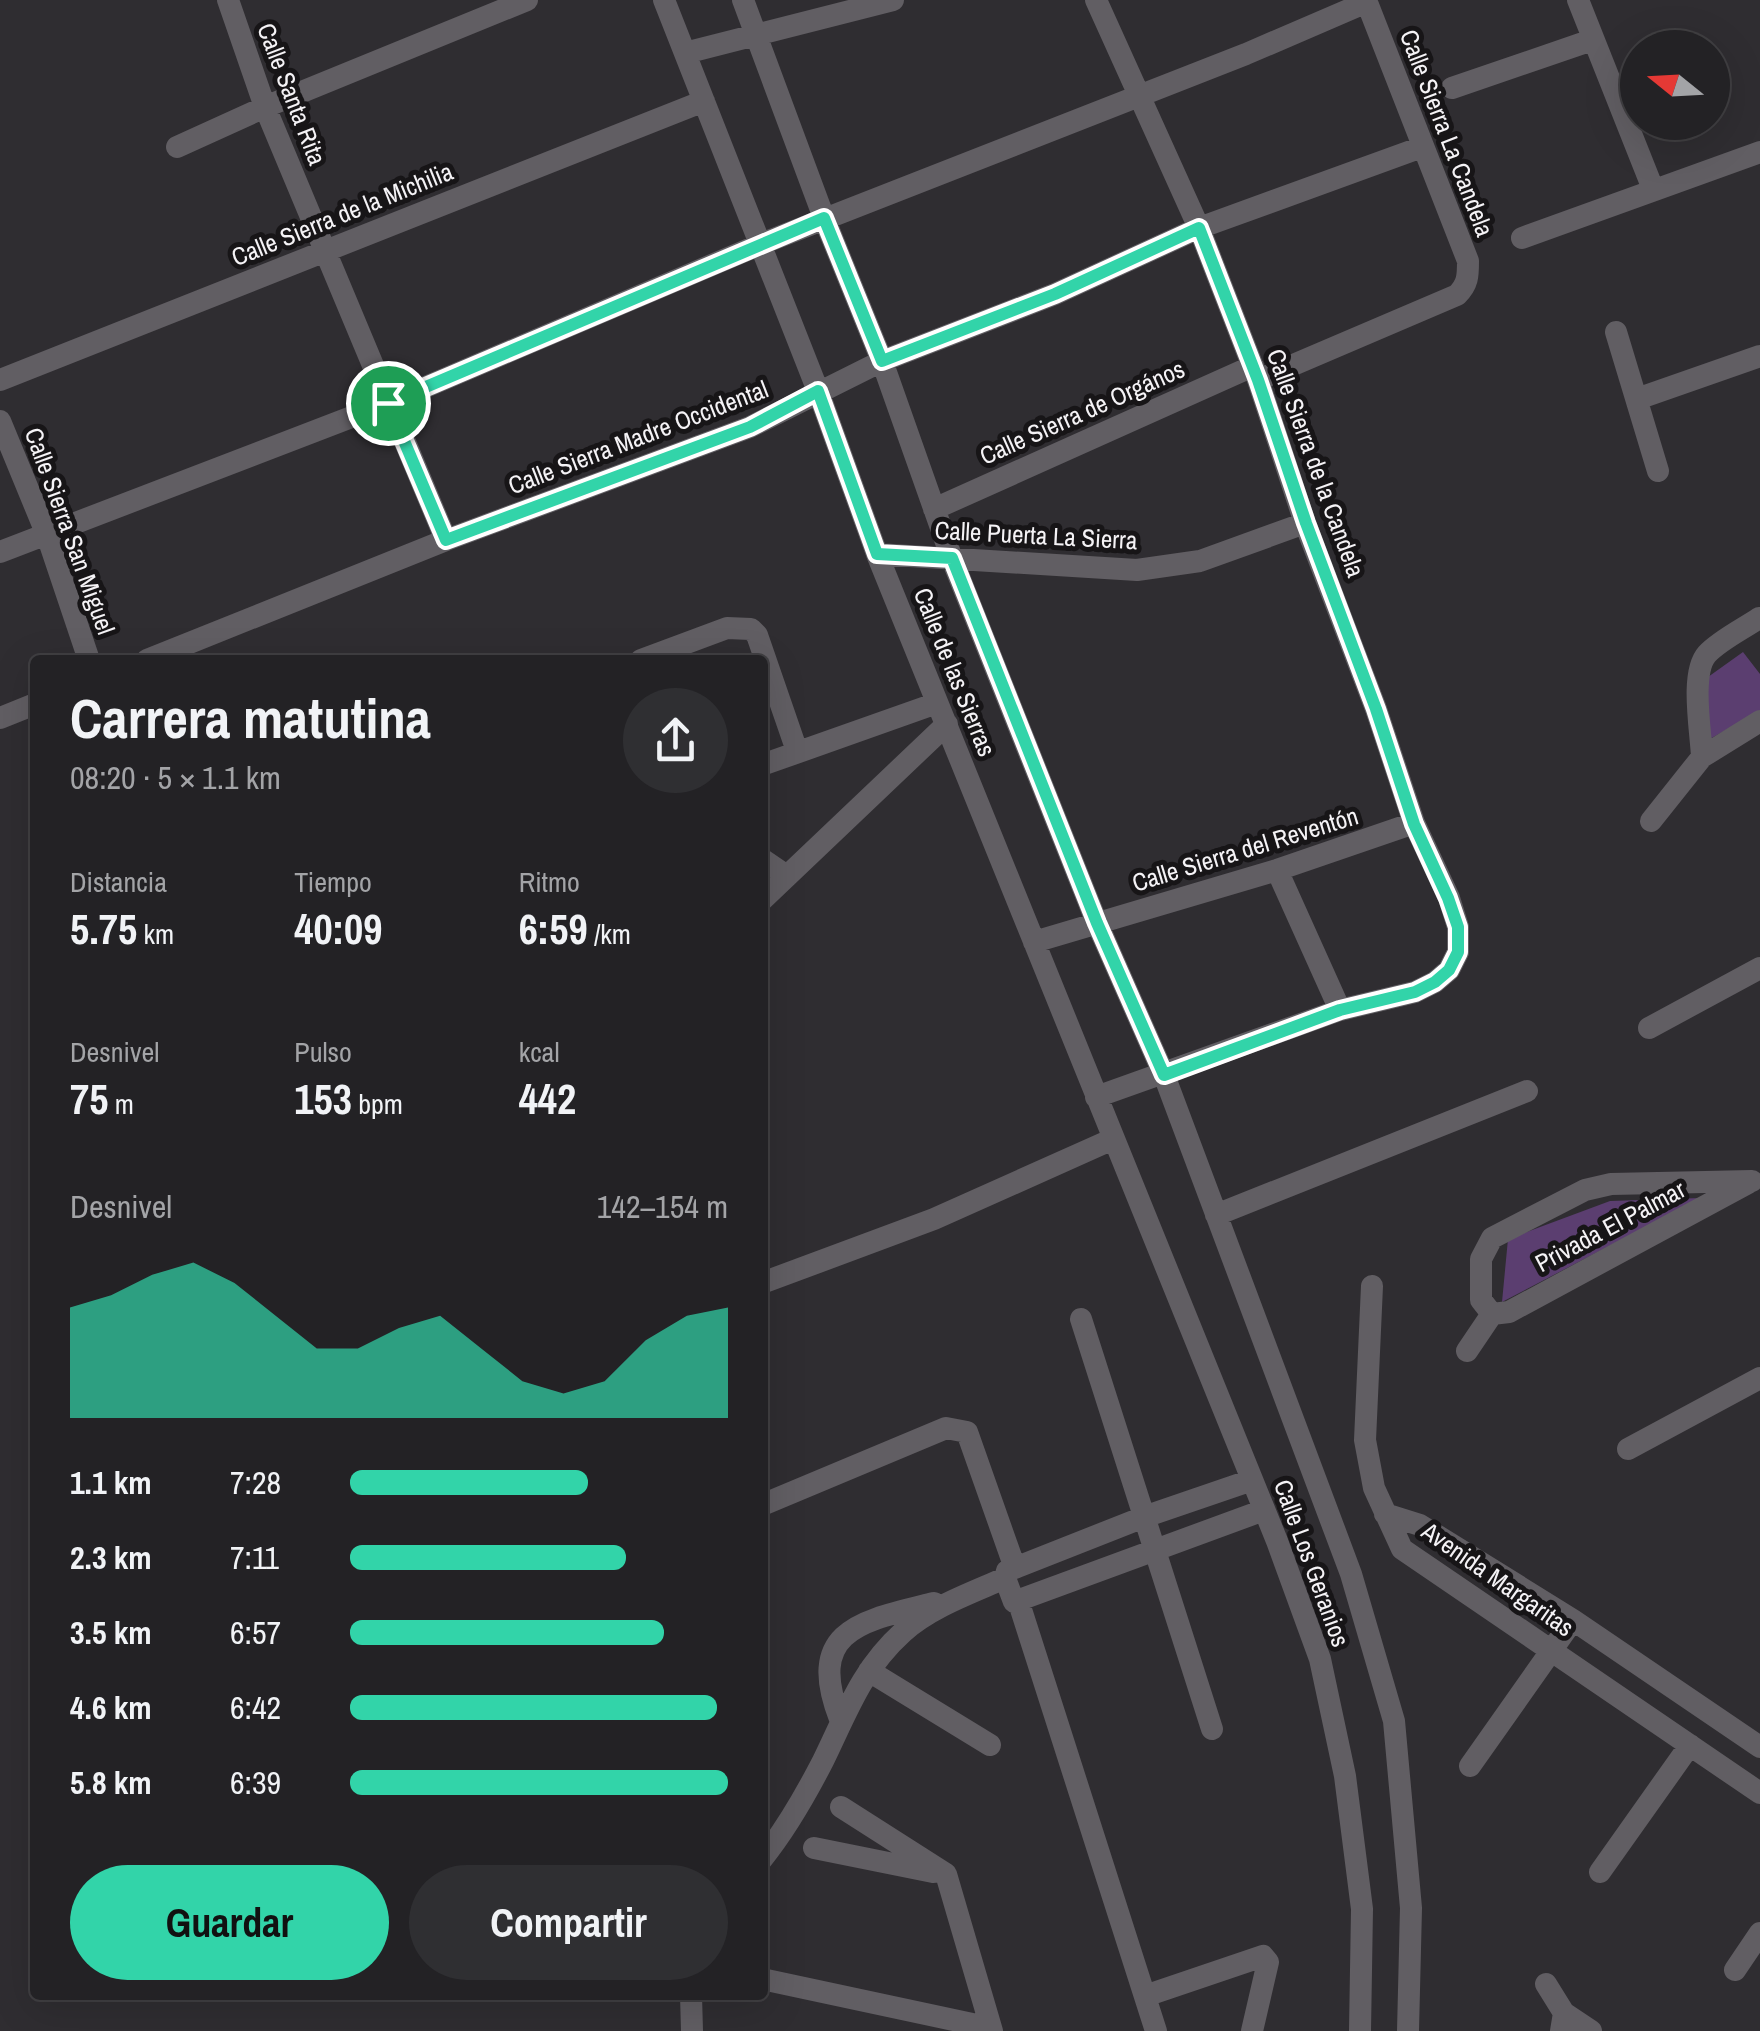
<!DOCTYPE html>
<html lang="es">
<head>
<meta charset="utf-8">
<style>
	:root { --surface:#232225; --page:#2f2f32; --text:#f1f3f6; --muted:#a3a4a7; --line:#403f42; --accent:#32d4a9 }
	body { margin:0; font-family:"Archivo Narrow",sans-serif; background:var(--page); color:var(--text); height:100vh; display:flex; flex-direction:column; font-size:38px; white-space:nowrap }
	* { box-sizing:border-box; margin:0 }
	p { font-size:32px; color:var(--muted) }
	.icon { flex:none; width:55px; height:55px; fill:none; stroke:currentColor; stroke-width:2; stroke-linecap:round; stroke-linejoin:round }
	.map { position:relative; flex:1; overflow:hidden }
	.sheet { position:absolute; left:30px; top:655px; width:738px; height:1345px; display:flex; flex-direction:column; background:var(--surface); border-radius:10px; box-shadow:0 10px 40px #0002,0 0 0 2px var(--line) }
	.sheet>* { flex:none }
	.needle { width:65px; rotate:288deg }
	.tools { position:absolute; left:1620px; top:30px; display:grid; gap:20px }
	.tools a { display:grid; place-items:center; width:110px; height:110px; border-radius:50%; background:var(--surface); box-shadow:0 10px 40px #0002,0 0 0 2px var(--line); font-size:50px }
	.pin { position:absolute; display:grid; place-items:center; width:85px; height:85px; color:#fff; margin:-42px; border:5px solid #fff; border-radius:50%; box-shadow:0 2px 10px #0007 }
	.round { display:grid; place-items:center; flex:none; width:105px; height:105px; border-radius:52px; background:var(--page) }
	.summary { display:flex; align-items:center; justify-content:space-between; height:170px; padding:0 40px }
	h1 { font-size:55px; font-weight:800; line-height:75px }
	.metrics { display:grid; grid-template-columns:repeat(3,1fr); gap:15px; height:170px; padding:10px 40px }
	.metrics div { display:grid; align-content:center }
	.metrics b { font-size:42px; font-weight:800 }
	.metrics small { font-size:28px; font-weight:400 }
	.metrics p { font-size:28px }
	.chart { height:280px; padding:20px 40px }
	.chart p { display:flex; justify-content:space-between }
	.chart svg { width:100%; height:180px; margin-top:10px; fill:var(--accent); opacity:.7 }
	.primary-button { display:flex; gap:20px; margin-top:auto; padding:20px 40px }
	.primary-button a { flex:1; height:115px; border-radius:60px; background:var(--accent); color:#111; font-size:40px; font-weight:800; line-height:115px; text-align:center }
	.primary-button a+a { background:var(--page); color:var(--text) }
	ul { padding:0 40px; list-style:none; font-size:32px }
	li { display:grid; grid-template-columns:160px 120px 1fr; align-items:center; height:75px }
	li i { height:25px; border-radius:12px; background:var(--accent) }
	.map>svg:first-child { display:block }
	.green { fill:#5b3e70 }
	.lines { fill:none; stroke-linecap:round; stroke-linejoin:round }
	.minor { stroke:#615e63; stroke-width:22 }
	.route-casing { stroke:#fff; stroke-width:20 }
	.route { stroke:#32d4a9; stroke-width:12 }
	.labels { text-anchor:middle; stroke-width:10; stroke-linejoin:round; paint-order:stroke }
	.street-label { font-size:25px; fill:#f5f3f6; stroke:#171517 }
</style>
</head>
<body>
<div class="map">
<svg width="1760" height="2031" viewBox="0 0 1760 2031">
	<rect width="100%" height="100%" fill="#2f2d31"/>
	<path class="green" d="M1743,652L1760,674V711L1708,740V677Z
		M1701,1198L1502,1302L1508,1239L1610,1201Z"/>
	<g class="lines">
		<path class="minor" d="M228,0L265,107L446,540
			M664,0L818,391L877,554L1277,1541L1320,1659L1345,1776L1362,1909L1360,2031
			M743,0L824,218L882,361L952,559L1097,923L1164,1075L1351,1574L1394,1721L1411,1908L1408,2031
			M1096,0L1199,228L1258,380L1305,523L1376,709L1414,823L1449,898L1458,927V952L1449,970L1435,982L1415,992L1340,1010L1096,1097
			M1578,0L1653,189
			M685,53L893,0
			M1452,88L1592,40
			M177,147L265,107L527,0
			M1522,238L1760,152
			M1616,332L1658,471
			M0,380L704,101
			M1258,380L1457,295C1468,284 1468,276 1468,261L1366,0
			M1637,399L1760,356
			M0,421L47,535L89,660
			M934,509L1253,366
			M0,552L388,403L761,244L1246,54L1367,2
			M877,554L1137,570L1200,561L1305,523
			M147,660L446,540L750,427L882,361L1055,294L1199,228L1422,147
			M641,660L727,628L751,629L757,635L797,751
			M0,718L35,704
			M1702,757C1701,732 1690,673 1707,654C1720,640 1743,629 1759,618
			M762,765L937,703
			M1651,821L1702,757L1760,721
			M762,859L787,876
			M1277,870L1340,1010
			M762,900L947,724
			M1034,942L1277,870L1414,823
			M1649,1028L1760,968
			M1216,1215L1527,1091
			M762,1283L934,1219L1113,1139
			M1372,1286L1365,1440L1374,1488L1402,1549L1760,1793
			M1492,1314L1481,1300V1259L1492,1238L1585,1190L1611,1184L1752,1181
			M1081,1319L1212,1729
			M1467,1351L1492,1314L1509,1312L1748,1183
			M1628,1449L1760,1378
			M1252,1480L1144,1517L1007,1571L1005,1578L1014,1602L1264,1510
			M762,1505L946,1428L967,1432L1015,1568
			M1385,1514L1420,1525L1573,1620L1760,1747
			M1018,1600L1156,2031
			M869,1671L990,1745
			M840,1719C805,1629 862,1621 934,1603
			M1470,1766L1573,1620
			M841,1807L946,1874L992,2031
			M814,1848L933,1872
			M762,1859C787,1828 805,1796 823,1761C847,1712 861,1670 903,1632C931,1607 971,1593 1005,1578
			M1600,1872L1690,1745
			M1735,1970L1760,1933
			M762,1979L991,2028
			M1546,1984L1564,2013
			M691,1995L692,2031
			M1145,1996L1263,1956L1268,1962L1252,2031
			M1561,2031L1564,2013L1591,2031"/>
	</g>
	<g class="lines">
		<g class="route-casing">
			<path id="route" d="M824,218L882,361L1055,294L1199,228L1258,380L1306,523L1376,709L1414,824L1448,898L1458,927V952L1449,970L1435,982L1415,992L1340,1010L1164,1075L1097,923L952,558L877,554L818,391L750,427L446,540L388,403Z"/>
		</g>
		<use href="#route" class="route"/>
	</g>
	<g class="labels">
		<g class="street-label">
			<text transform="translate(292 94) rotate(69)" y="9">Calle Santa Rita</text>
			<text transform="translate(1447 133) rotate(69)" y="9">Calle Sierra La Candela</text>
			<text transform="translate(342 214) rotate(-22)" y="9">Calle Sierra de la Michilia</text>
			<text transform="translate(1082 412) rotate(-24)" y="9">Calle Sierra de Orgános</text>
			<text transform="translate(638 437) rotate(-21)" y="9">Calle Sierra Madre Occidental</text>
			<text transform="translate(1316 463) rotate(70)" y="9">Calle Sierra de la Candela</text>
			<text transform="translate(70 531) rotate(70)" y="9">Calle Sierra San Miguel</text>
			<text transform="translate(1036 535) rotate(3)" y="9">Calle Puerta La Sierra</text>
			<text transform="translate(955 672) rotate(68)" y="9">Calle de las Sierras</text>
			<text transform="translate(1245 849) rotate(-17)" y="9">Calle Sierra del Reventón</text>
			<text transform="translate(1610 1226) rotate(-28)" y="9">Privada El Palmar</text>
			<text transform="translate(1312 1563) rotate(70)" y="9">Calle Los Geranios</text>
			<text transform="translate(1498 1579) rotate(35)" y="9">Avenida Margaritas</text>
		</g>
	</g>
</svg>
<div class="tools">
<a><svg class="needle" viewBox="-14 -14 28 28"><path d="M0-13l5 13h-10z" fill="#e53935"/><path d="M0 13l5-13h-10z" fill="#a3a4a7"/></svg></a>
</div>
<div class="pin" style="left:388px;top:403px;background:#1e9e55"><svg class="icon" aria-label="arrive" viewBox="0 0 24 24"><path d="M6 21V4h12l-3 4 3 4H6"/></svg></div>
<section class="sheet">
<div class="summary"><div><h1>Carrera matutina</h1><p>08:20 · 5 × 1.1 km</p></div><a class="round"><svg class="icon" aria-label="share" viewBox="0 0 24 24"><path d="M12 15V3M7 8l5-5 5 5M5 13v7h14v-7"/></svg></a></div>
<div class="metrics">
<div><p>Distancia</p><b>5.75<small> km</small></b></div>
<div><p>Tiempo</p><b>40:09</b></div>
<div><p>Ritmo</p><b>6:59<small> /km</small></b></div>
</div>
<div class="metrics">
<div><p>Desnivel</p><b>75<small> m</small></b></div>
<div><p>Pulso</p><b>153<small> bpm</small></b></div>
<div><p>kcal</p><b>442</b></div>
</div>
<div class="chart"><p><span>Desnivel</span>142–154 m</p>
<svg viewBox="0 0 160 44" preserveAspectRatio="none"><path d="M0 44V17L10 14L20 9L30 6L40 11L50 19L60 27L70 27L80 22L90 19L100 27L110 35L120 38L130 35L140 25L150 19L160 17V44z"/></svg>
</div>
<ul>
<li><b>1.1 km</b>7:28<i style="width:63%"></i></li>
<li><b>2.3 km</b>7:11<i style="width:73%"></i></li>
<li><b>3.5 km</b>6:57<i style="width:83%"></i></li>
<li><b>4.6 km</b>6:42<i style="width:97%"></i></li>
<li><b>5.8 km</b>6:39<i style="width:100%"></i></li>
</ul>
<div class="primary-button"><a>Guardar</a><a>Compartir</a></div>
</section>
</div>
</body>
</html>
